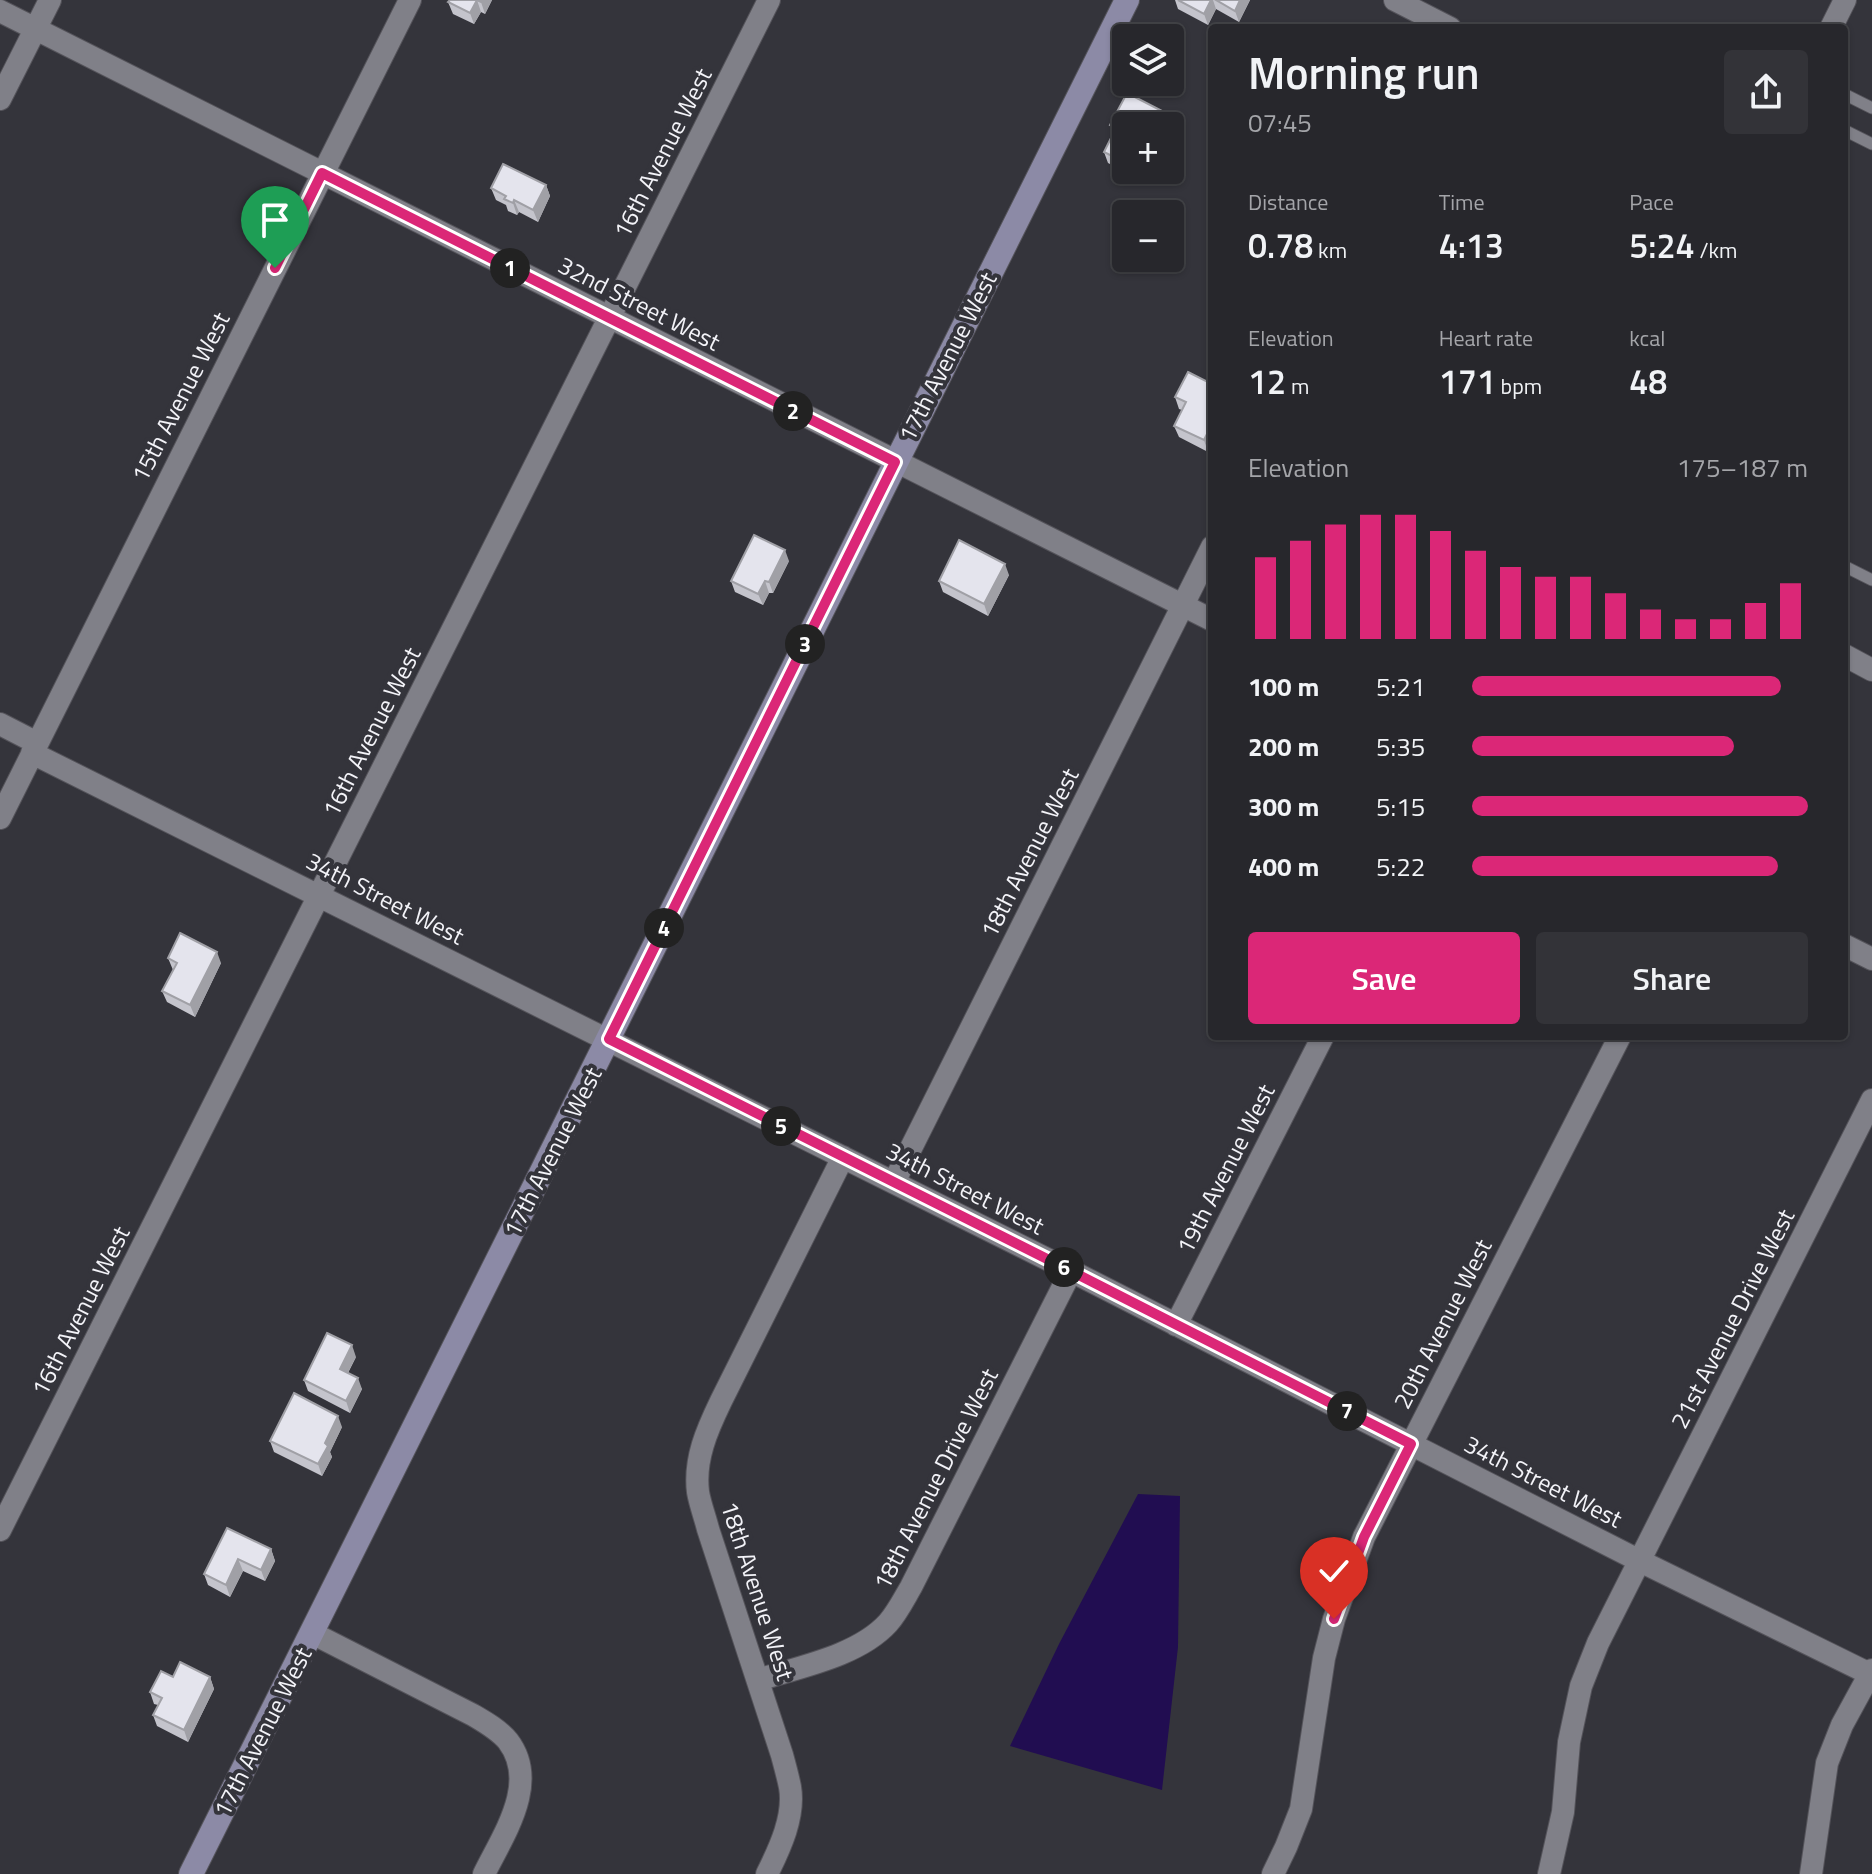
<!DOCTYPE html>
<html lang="en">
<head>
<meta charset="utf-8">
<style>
	:root { --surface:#27272c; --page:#333338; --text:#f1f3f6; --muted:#a4a5a9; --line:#434448; --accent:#db2777 }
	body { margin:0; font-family:"Titillium Web",sans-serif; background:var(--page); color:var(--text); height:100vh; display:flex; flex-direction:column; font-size:30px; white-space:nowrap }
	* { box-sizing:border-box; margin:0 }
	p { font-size:26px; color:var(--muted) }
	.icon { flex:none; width:44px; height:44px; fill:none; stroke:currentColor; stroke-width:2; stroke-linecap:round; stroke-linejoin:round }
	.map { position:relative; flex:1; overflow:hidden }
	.sheet { position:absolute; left:1208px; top:24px; width:640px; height:1016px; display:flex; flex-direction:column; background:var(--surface); border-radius:8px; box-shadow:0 2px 6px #0004,0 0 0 2px var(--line) }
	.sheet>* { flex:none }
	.controls { position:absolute; left:1112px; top:24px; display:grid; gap:16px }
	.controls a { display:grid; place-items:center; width:72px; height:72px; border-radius:8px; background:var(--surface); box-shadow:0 2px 6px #0004,0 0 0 2px var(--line); font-size:40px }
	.pin { position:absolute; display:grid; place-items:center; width:68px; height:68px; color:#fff; margin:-82px -34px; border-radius:50% 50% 50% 0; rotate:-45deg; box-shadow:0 0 8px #0007 }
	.pin .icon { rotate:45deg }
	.km { position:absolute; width:40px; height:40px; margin:-20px; border-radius:50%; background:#222; color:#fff; font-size:22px; line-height:40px; text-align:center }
	.round { display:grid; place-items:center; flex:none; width:84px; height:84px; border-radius:8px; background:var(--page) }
	.summary { display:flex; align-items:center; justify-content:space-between; height:136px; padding:0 40px }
	h1 { font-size:44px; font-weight:600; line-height:60px }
	.figures { display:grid; grid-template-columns:repeat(3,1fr); gap:12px; height:136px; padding:8px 40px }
	.figures div { display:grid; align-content:center }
	.figures b { font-size:34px; font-weight:600 }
	.figures small { font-size:22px; font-weight:400 }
	.figures p { font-size:22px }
	.chart { height:224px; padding:16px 40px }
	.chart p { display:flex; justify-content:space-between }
	.chart svg { width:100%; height:144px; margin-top:8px; stroke:var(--accent); stroke-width:6 }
	.button { display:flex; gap:16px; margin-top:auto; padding:16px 40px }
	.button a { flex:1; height:92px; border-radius:8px; background:var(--accent); color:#fff; font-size:32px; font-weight:600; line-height:92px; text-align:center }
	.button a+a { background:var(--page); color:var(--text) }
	ul { padding:0 40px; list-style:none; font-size:26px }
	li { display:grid; grid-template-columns:128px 96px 1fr; align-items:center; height:60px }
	li i { height:20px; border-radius:10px; background:var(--accent) }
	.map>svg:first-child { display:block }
	.water { fill:#210d51 }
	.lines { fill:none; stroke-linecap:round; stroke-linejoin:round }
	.lane-casing { stroke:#54535a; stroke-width:13 }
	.street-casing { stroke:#54535a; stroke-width:24 }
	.secondary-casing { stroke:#54535a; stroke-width:26 }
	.lane { stroke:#808088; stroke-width:11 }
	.street { stroke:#808088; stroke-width:22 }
	.secondary { stroke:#8c8aa6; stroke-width:24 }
	.wall { fill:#c4c4cc }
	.shaded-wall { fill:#a0a0a6 }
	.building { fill:#e4e4ed; stroke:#a0a0a6; stroke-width:2 }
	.route-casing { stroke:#fff; stroke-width:16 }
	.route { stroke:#db2777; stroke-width:10 }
	.labels { text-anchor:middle; stroke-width:8; stroke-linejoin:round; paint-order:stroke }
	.street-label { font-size:24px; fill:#f3f3f8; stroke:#34343b }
</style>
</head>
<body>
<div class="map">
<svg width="1872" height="1874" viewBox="0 0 1872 1874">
	<rect width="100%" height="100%" fill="#34343b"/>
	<path class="water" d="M1138,1494L1180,1496L1178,1647L1162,1790L1010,1746L1059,1644Z"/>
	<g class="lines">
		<g class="lane-casing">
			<path id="lane" d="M1844,94L1872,108
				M1844,130L1872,144
				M1844,566L1872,580"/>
		</g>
		<g class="street-casing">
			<path id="street" d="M1395,0L1450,28
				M0,11L1212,620
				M1831,28L1845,0
				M0,99L50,0
				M1844,655L1872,670
				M0,724L37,743
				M32,753L1071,1271L1640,1561L1872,1675
				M0,818L410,0
				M1844,945L1872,959
				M894,1182L1212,547
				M1176,1325L1323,1036
				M0,1530L769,0
				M312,1633L473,1715C485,1722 499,1730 508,1741C540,1783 503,1835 484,1874
				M758,1680C799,1667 858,1656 888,1623C897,1613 904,1599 911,1587L1071,1271
				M767,1874C780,1848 795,1816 790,1787C788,1777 785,1766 782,1755L708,1529C705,1517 700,1504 698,1492C694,1459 707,1430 721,1401L843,1157
				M1273,1874L1286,1847L1301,1809L1324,1658L1334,1619L1364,1537L1620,1036
				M1549,1874L1563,1812L1569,1742L1581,1686L1598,1643L1872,1100
				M1811,1874L1827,1763L1842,1725L1872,1670"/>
		</g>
		<g class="secondary-casing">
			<path id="secondary" d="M191,1874L1127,0"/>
		</g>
		<use href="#lane" class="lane"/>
		<use href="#street" class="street"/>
		<use href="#secondary" class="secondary"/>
	</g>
	<path class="wall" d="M492,0L485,14L481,12L474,24L453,14L448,2Z
		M1175,0H1250L1239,22L1216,9L1208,25L1178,9Z
		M1162,111L1167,122L1126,126V170H1158L1151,185L1108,163L1104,152L1113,133L1110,125Z
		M546,185L550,196L538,222L519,212L517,215L508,211L506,205L496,200L491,188Z
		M1188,372L1208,452L1179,437L1174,426L1182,410L1179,409L1175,397Z
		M789,561L773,593H769L763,605L735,592L731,581Z
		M1009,575L988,616L943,592L939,581Z
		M168,958L221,963L195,1017L167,1002L162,991L173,970Z
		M356,1357L348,1373L362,1389L350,1413L308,1391L304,1380Z
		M342,1427L330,1452L332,1457L322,1476L274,1452L270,1441Z
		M227,1528L271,1549L275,1561L265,1581L243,1571L230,1597L208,1585L204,1574Z
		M173,1677H210L214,1689L188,1742L157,1726L153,1715L158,1705L154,1704L150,1692Z"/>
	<path class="shaded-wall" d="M477,0L481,12L474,24L470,13Z
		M482,0H492L485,14L481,2Z
		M1211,0H1213L1216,9L1208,25L1204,14Z
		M1240,0H1250L1239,22L1235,11Z
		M1162,111L1167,122L1165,126H1155Z
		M1148,170H1158L1151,185L1146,173Z
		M546,185L550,196L538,222L533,210Z
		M514,200L519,212L517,215L513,203Z
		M1212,424V444L1208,452L1204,440Z
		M785,550L789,561L773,593L769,582Z
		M1005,564L1009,575L988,616L984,604Z
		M765,581L769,593L763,605L758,594Z
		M217,952L221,963L195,1017L190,1005Z
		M352,1345L356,1357L344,1380L340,1369Z
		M358,1378L362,1389L350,1413L346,1401Z
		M338,1416L342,1427L330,1452L332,1457L322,1476L318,1464L325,1443Z
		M271,1549L275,1561L265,1581L261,1570Z
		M238,1559L243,1571L230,1597L226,1585Z
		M210,1677L214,1689L188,1742L184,1730Z"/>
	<path class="building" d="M450,0H482L481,2L477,0L470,13L448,2Z
		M1178,0H1211L1204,14Z
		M1216,0H1240L1235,11Z
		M1127,93L1162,111L1155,125L1157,126H1126V163L1104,152L1116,128L1110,125Z
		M503,164L546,185L533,210L514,200L513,203L504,199L506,196L491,188Z
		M1188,372L1212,384V424L1204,440L1174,426L1186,402L1175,397Z
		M754,535L785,550L769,582L765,581L758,594L731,581Z
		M959,540L1005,564L984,604L939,581Z
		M180,933L217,952L190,1005L162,991L177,963L168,958Z
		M327,1333L352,1345L340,1369L358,1378L346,1401L304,1380Z
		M294,1393L338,1416L325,1443L328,1446L318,1464L270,1441Z
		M227,1528L271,1549L261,1570L238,1559L226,1585L204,1574Z
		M180,1662L210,1677L184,1730L153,1715L162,1698L150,1692L161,1671L173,1677Z"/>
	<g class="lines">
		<g class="route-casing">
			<path id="route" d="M275,268L322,173L895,462L609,1039L1071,1271L1411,1444L1364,1537L1334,1619"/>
		</g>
		<use href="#route" class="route"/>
	</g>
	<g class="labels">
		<g class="street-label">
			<text transform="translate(663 153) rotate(-63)" y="8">16th Avenue West</text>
			<text transform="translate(639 304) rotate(27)" y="8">32nd Street West</text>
			<text transform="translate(948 357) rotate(-63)" y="8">17th Avenue West</text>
			<text transform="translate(181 397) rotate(-63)" y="8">15th Avenue West</text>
			<text transform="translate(372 732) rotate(-63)" y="8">16th Avenue West</text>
			<text transform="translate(1030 853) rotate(-63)" y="8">18th Avenue West</text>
			<text transform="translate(385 899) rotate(27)" y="8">34th Street West</text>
			<text transform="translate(553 1152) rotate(-63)" y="8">17th Avenue West</text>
			<text transform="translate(1226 1169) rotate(-63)" y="8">19th Avenue West</text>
			<text transform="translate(965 1189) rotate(27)" y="8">34th Street West</text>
			<text transform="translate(81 1311) rotate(-63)" y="8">16th Avenue West</text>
			<text transform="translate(1733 1319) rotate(-63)" y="8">21st Avenue Drive West</text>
			<text transform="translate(1443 1324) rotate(-63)" y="8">20th Avenue West</text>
			<text transform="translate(936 1479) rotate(-63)" y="8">18th Avenue Drive West</text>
			<text transform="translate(1543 1482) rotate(27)" y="8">34th Street West</text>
			<text transform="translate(757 1591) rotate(72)" y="8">18th Avenue West</text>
			<text transform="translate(263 1732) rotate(-63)" y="8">17th Avenue West</text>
		</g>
	</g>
</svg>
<div class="controls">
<a><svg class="icon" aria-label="layers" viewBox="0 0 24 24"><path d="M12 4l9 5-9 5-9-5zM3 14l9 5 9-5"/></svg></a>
<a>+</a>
<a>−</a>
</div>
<div class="pin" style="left:275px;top:268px;background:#1e9e55"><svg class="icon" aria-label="arrive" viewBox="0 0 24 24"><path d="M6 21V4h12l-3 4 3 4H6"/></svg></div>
<div class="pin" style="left:1334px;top:1619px;background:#d93025"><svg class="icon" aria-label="check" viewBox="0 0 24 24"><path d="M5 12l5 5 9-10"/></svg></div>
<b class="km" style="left:510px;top:268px">1</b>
<b class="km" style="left:793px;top:411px">2</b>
<b class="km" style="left:805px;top:644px">3</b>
<b class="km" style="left:664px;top:928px">4</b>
<b class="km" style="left:781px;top:1126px">5</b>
<b class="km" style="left:1064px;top:1267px">6</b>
<b class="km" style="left:1347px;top:1411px">7</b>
<section class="sheet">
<div class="summary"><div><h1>Morning run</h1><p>07:45</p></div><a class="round"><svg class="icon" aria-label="share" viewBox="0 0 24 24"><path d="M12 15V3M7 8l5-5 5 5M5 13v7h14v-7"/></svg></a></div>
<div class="figures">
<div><p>Distance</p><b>0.78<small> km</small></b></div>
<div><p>Time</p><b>4:13</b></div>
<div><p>Pace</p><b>5:24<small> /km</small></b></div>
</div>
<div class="figures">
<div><p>Elevation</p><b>12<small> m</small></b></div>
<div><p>Heart rate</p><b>171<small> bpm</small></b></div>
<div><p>kcal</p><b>48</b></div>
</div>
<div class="chart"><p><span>Elevation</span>175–187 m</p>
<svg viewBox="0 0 160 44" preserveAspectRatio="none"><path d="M5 44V19M15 44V14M25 44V9M35 44V6M45 44V6M55 44V11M65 44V17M75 44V22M85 44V25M95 44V25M105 44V30M115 44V35M125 44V38M135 44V38M145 44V33M155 44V27"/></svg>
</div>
<ul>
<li><b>100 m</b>5:21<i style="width:92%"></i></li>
<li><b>200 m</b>5:35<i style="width:78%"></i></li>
<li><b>300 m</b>5:15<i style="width:100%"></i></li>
<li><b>400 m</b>5:22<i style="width:91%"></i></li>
</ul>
<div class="button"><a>Save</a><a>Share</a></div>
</section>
</div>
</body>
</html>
